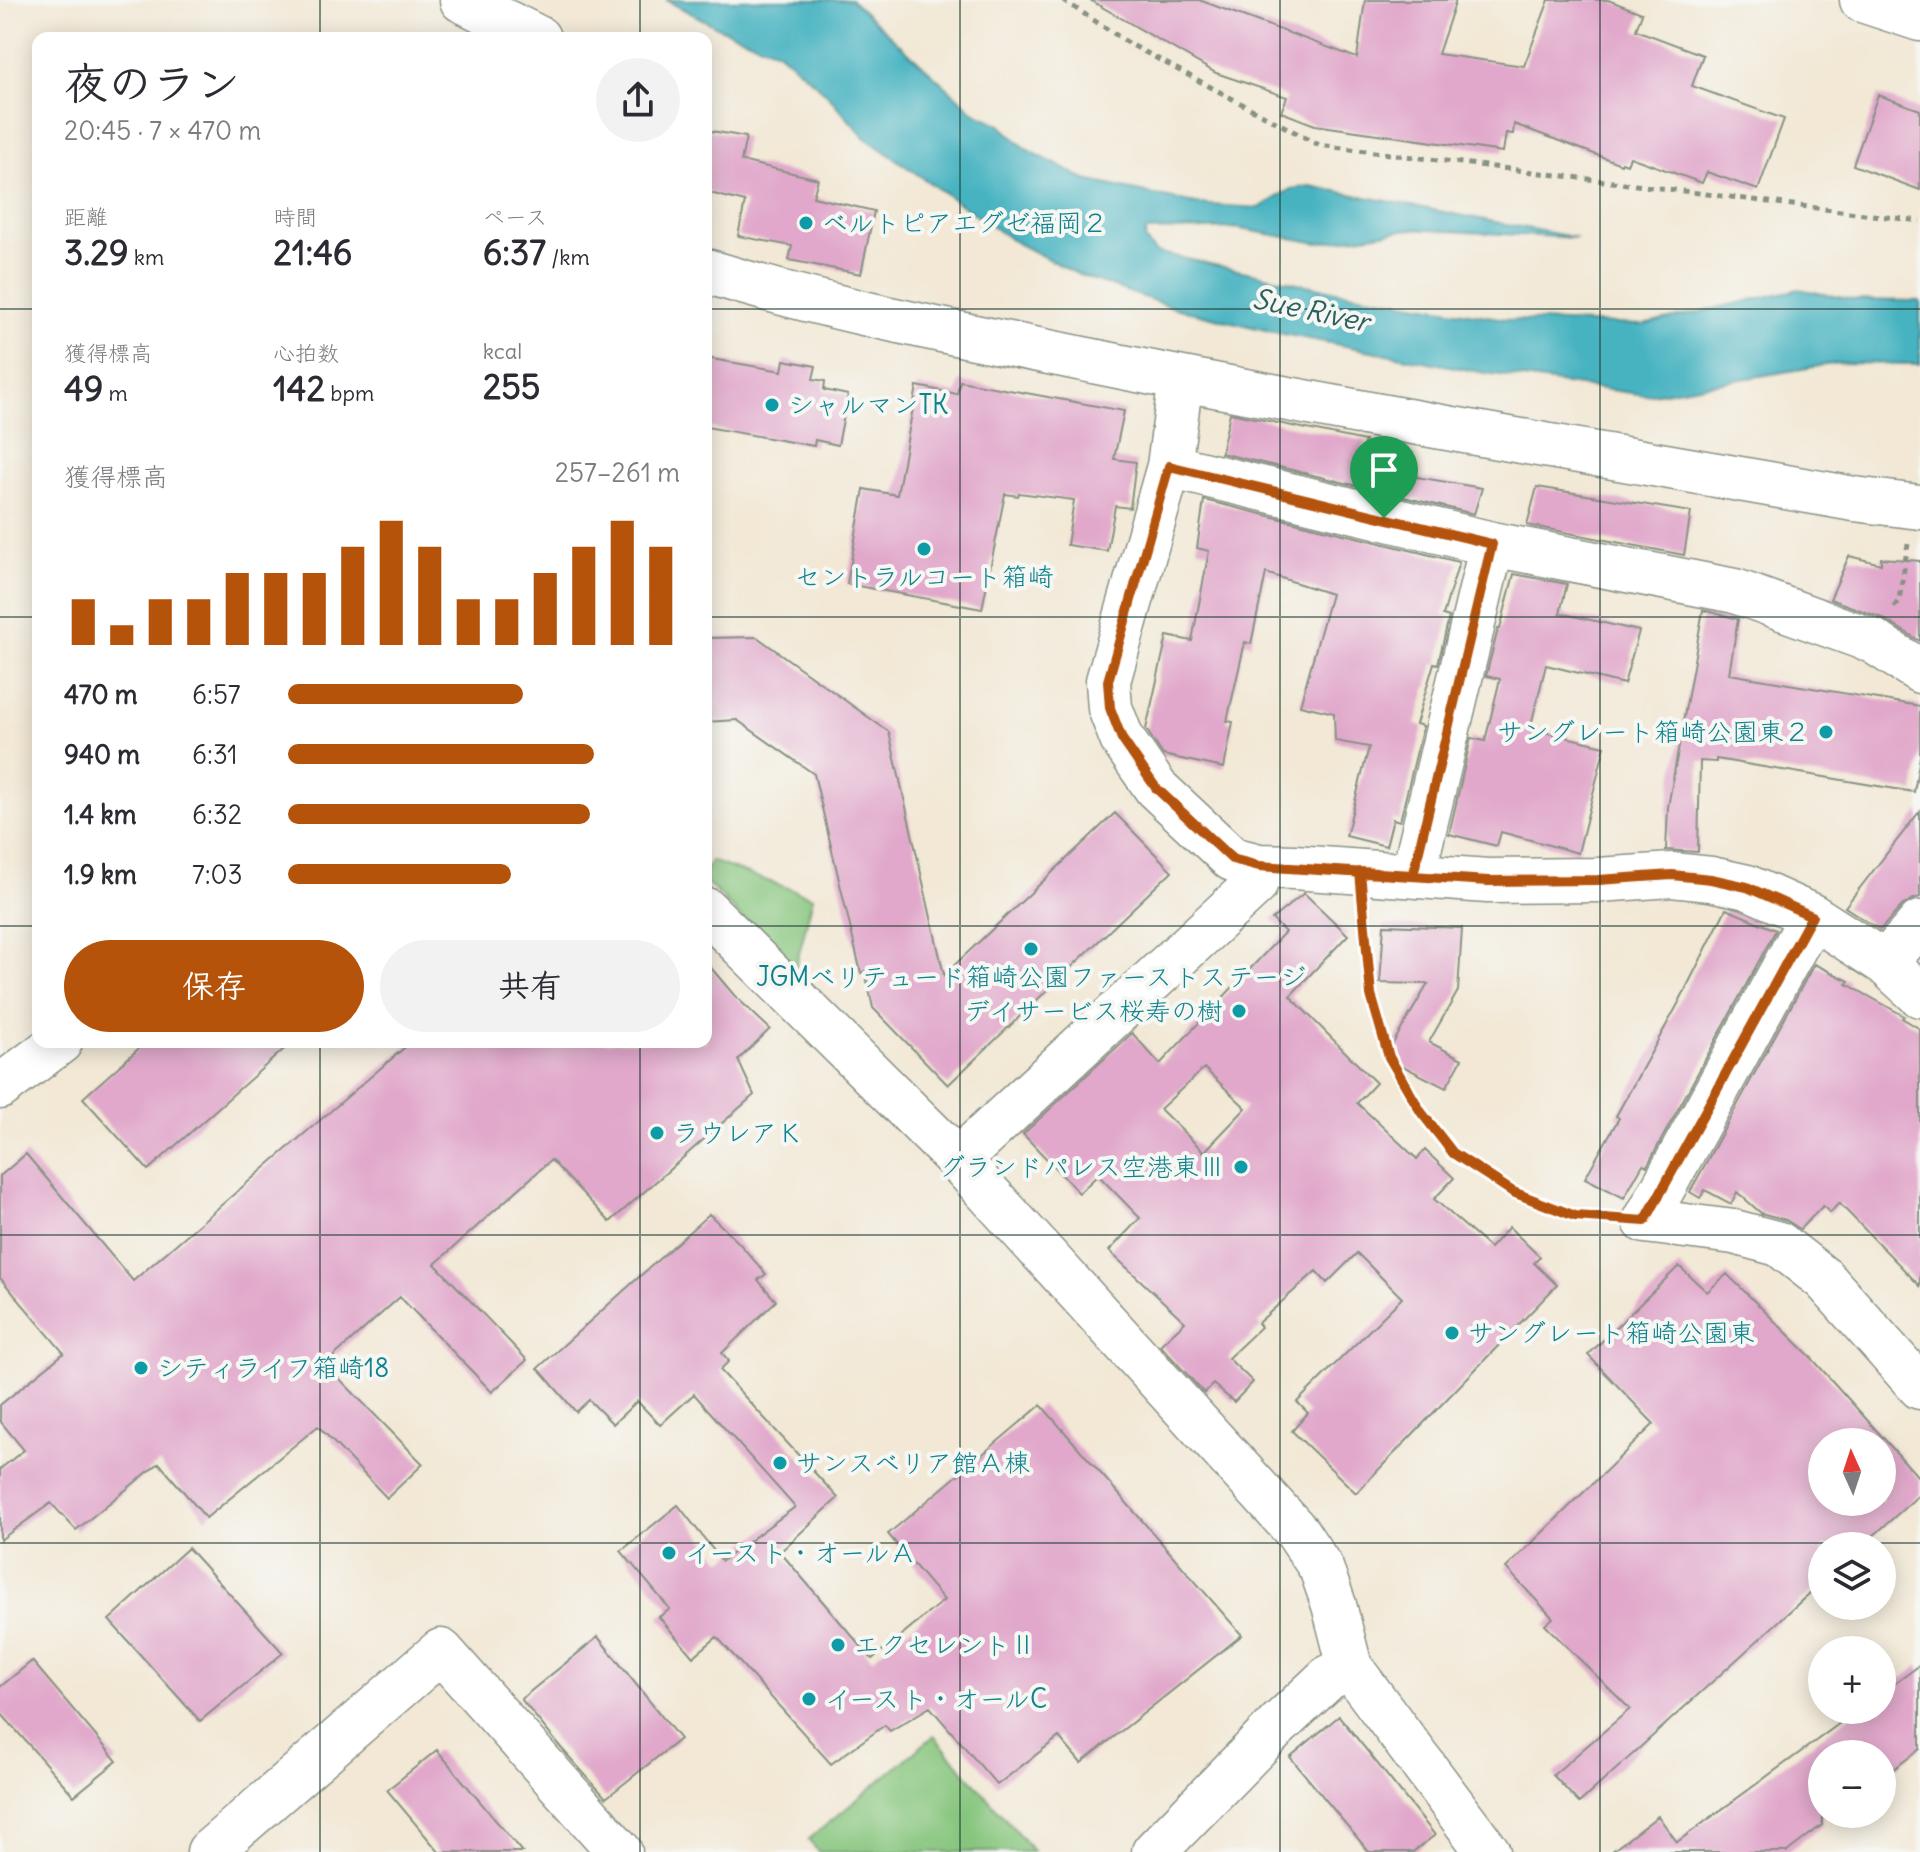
<!DOCTYPE html>
<html lang="ja">
<head>
<meta charset="utf-8">
<style>
	:root { --surface:#fff; --page:#f2f2f3; --text:#2b2b33; --muted:#7c7c81; --accent:#b45309 }
	body { margin:0; font-family:Delius,"Klee One",sans-serif; background:var(--page); color:var(--text); height:100vh; display:flex; flex-direction:column; font-size:30px; white-space:nowrap }
	* { box-sizing:border-box; margin:0 }
	p { font-size:26px; color:var(--muted) }
	.icon { flex:none; width:44px; height:44px; fill:none; stroke:currentColor; stroke-width:2; stroke-linecap:round; stroke-linejoin:round }
	.map { position:relative; flex:1; overflow:hidden }
	.details { position:absolute; left:32px; top:32px; width:680px; height:1016px; display:flex; flex-direction:column; background:var(--surface); border-radius:16px; box-shadow:0 4px 20px #0003 }
	.details>* { flex:none }
	.needle { width:52px; rotate:357deg }
	.buttons { position:absolute; left:1808px; top:1428px; display:grid; gap:16px }
	.buttons a { display:grid; place-items:center; width:88px; height:88px; border-radius:50%; background:var(--surface); box-shadow:0 4px 20px #0003; font-size:40px }
	.pin { position:absolute; display:grid; place-items:center; width:68px; height:68px; color:#fff; margin:-82px -34px; border-radius:50% 50% 50% 0; rotate:-45deg; box-shadow:0 0 8px #0007 }
	.pin .icon { rotate:45deg }
	.round { display:grid; place-items:center; flex:none; width:84px; height:84px; border-radius:42px; background:var(--page) }
	.overview { display:flex; align-items:center; justify-content:space-between; height:136px; padding:0 32px }
	h1 { font-size:44px; font-weight:700; line-height:60px }
	.stats { display:grid; grid-template-columns:repeat(3,1fr); gap:12px; height:136px; padding:8px 32px }
	.stats div { display:grid; align-content:center }
	.stats b { font-size:34px; font-weight:700 }
	.stats small { font-size:22px; font-weight:400 }
	.stats p { font-size:22px }
	.chart { height:224px; padding:16px 32px }
	.chart p { display:flex; justify-content:space-between }
	.chart svg { width:100%; height:144px; margin-top:8px; stroke:var(--accent); stroke-width:6 }
	.cta { display:flex; gap:16px; margin-top:auto; padding:16px 32px }
	.cta a { flex:1; height:92px; border-radius:48px; background:var(--accent); color:#fff; font-size:32px; font-weight:700; line-height:92px; text-align:center }
	.cta a+a { background:var(--page); color:var(--text) }
	ul { padding:0 32px; list-style:none; font-size:26px }
	li { display:grid; grid-template-columns:128px 96px 1fr; align-items:center; height:60px }
	li i { height:20px; border-radius:10px; background:var(--accent) }
	.map>svg:first-child { display:block }
	.green { fill:#85c57c; stroke:#528158; stroke-width:2 }
	.water { fill:#46b3c1; stroke:#32787a; stroke-width:2 }
	.building { fill:#e1a8cb; fill-rule:evenodd }
	.lines { fill:none; stroke-linecap:round; stroke-linejoin:round }
	.minor-casing { stroke:#889284; stroke-width:47 }
	.path { stroke:#889284; stroke-width:5; stroke-dasharray:6 6; stroke-linecap:butt }
	.minor { stroke:#fff; stroke-width:44 }
	.route-casing { stroke:#fff; stroke-width:16 }
	.route { stroke:#b45309; stroke-width:10 }
	.grid { fill:none; stroke:#1f3d34; stroke-width:2; stroke-opacity:0.55 }
	.culture-dot { fill:#0f9aa8; stroke:#f6f6f2; stroke-width:3 }
	.labels { text-anchor:middle; stroke-width:8; stroke-linejoin:round; paint-order:stroke }
	.culture-label { font-size:26px; fill:#0d838f; stroke:#f6f6f2; text-anchor:start }
	.water-label { font-size:28px; font-style:italic; fill:#2b605e; stroke:#f6f6f2 }
</style>
</head>
<body>
<div class="map">
<svg width="1920" height="1852" viewBox="0 0 1920 1852">
	<rect width="100%" height="100%" fill="#f6f6f2"/>
	<filter id="ink" filterUnits="userSpaceOnUse"><feTurbulence type="fractalNoise" baseFrequency=".0125" numOctaves="2"/><feDisplacementMap in="SourceGraphic" scale="16" xChannelSelector="R" yChannelSelector="G"/><feConvolveMatrix kernelMatrix="1 2 1 2 8 2 1 2 1" color-interpolation-filters="sRGB"/></filter>
	<filter id="wash" filterUnits="userSpaceOnUse"><feTurbulence type="fractalNoise" baseFrequency=".006" numOctaves="4" result="noise"/><feDisplacementMap in="SourceGraphic" scale="32" xChannelSelector="R" yChannelSelector="G"/><feGaussianBlur stdDeviation="1.8" result="paint"/><feColorMatrix in="noise" values="0 0 0 0 0 0 0 0 0 0 0 0 0 0 0 0 0 1.4 0 .05"/><feComposite in="paint" operator="in"/></filter>
	<g filter="url(#wash)">
		<rect width="100%" height="100%" fill="#f2e8d5"/>
		<path class="green" d="M711,861L813,897L795,970L706,882V870Z
			M934,1736L1034,1852H819L808,1840Z"/>
		<path class="water" d="M666,0H851L975,113L999,124L1026,149L1086,180L1196,204L1259,208L1291,189L1310,186L1577,238L1410,229L1318,243L1235,228L1146,231L1145,240L1155,252L1330,290L1511,320L1643,325L1799,289L1854,300L1920,301V364L1838,363L1646,395L1485,373L1278,333L1178,309L1079,275L1013,241L864,137L825,92L779,52L719,28Z"/>
		<g id="blocks">
			<path class="building" d="M1090,0H1199L1357,58L1365,0H1456L1438,54L1524,66L1549,0H1608L1642,13L1636,30L1703,55L1692,86L1784,119L1758,190L1707,172L1702,183L1630,157L1627,164L1622,162L1621,164L1514,124L1513,134L1506,133L1503,152L1315,125L1281,112L1287,97L1216,73Z
				M1878,95L1920,110V190L1853,165Z
				M706,130L746,137L741,161L818,179L813,197L874,211L861,274L789,260L792,246L738,236L745,202L706,192Z
				M706,358L782,371L784,360L816,366L813,379L825,381L824,390L848,395L838,445L815,440L814,446L706,427Z
				M960,381L1124,411L1114,459L1136,462L1130,508L1115,506L1107,551L1067,545L1074,500L1019,493L1018,496L1005,494L982,609L847,584L864,489L897,495L917,386L957,394Z
				M1230,413L1365,441L1360,459L1383,464L1381,471L1482,488L1474,514L1221,453Z
				M1537,487L1691,512L1684,555L1527,525Z
				M1204,500L1459,562L1443,615L1449,617L1438,664L1434,663L1416,724L1423,726L1400,821L1393,819L1386,846L1346,836L1369,747L1335,741L1334,713L1300,705L1331,594L1266,573L1251,644L1245,642L1227,721L1233,722L1224,768L1163,755L1146,729L1167,636L1192,641L1209,551L1197,548Z
				M1849,556L1881,564V558L1920,561V641L1882,618L1830,599Z
				M1514,574L1567,584L1560,613L1639,631L1624,684L1546,665L1530,729L1605,746L1578,853L1501,832L1497,846L1449,834L1471,738L1485,741L1500,679L1486,676L1498,629H1500Z
				M1703,610L1738,619L1729,674L1920,706V757L1914,792L1716,759V762L1700,761L1698,852L1666,850L1668,807Z
				M757,637L889,732L944,975L1115,813L1172,871L948,1085L873,1008L865,971L861,973L814,774L737,720L706,722V638Z
				M1920,811V897L1911,900L1902,906L1880,930L1845,907Z
				M1304,893L1348,935L1290,996L1376,1083L1357,1103L1417,1159L1425,1150L1454,1178L1434,1199L1490,1248L1509,1227L1540,1257L1534,1263L1557,1285L1356,1493L1292,1431L1308,1413L1297,1402L1402,1298L1357,1253L1327,1283L1316,1271L1258,1323L1261,1327L1228,1358L1253,1382L1234,1402L1213,1384L1204,1393L1160,1345L1185,1322L1109,1251L1140,1218L1098,1175L1079,1193L1023,1134L1132,1033L1160,1064L1285,932L1272,919ZM1204,1068L1246,1108L1204,1152L1160,1109Z
				M1726,909L1776,930L1647,1166L1643,1164L1624,1198L1585,1178L1619,1118L1616,1116L1678,1004Z
				M1384,925L1462,928L1458,991L1429,1042L1462,1059L1446,1088L1385,1057L1428,984L1380,983Z
				M706,962L734,995L770,1029L738,1060L754,1095L610,1222L551,1160L435,1264L527,1360L492,1392L400,1297L325,1364L423,1464L387,1498L318,1426L206,1518L159,1463L76,1530L51,1503L0,1540V1469L24,1450L0,1421V1405L64,1353L0,1278V1176L26,1154L133,1281L411,1042H706Z
				M1814,964L1849,981L1847,984L1904,1016L1902,1018L1920,1029V1286L1839,1203L1830,1213L1823,1206L1800,1229L1786,1220L1761,1213L1737,1192L1731,1204L1705,1190L1700,1198L1690,1192Z
				M146,1042H292L148,1170L83,1098Z
				M709,1214L739,1243L766,1274L758,1280L776,1301L722,1353L729,1361L720,1370L838,1498L780,1552L872,1659L944,1600L888,1534L1041,1405L1242,1635L1081,1763L1059,1737L997,1785L930,1707L890,1731L885,1725L831,1764L717,1637L693,1657L659,1617L670,1609L621,1551L678,1505L722,1561L795,1507L694,1394L660,1425L637,1401L613,1424L589,1400L576,1412L538,1368Z
				M1679,1266L1707,1292L1727,1274L1809,1355L1920,1479V1494L1862,1546H1822V1582L1579,1803L1553,1775L1630,1709L1545,1625L1553,1618L1506,1568L1654,1424L1588,1355ZM1822,1442H1882V1502H1822Z
				M188,1548L283,1653L200,1721L109,1620Z
				M598,1637L680,1739L606,1798L562,1749L521,1699Z
				M32,1661L117,1761L74,1796L0,1712V1687Z
				M1920,1665V1749L1882,1778V1754H1822V1825L1787,1852H1611L1658,1816L1677,1842L1858,1710H1882V1693Z
				M1339,1716L1435,1835L1413,1852H1369L1290,1757Z
				M437,1750L522,1852H439L387,1790Z"/>
		</g>
	</g>
	<g filter="url(#ink)">
		<use href="#blocks" fill-opacity="0" stroke="#889284" stroke-width="2"/>
		<g class="lines">
			<g class="minor-casing">
				<path id="minor" d="M462,0L538,38
					M1862,0L1920,19
					M706,271C831,310 960,334 1088,360C1342,412 1599,454 1854,499L1920,507
					M1181,379L1169,466L1108,681L1110,708L1122,739L1156,788L1232,859L1259,866L1294,867L1488,881L1598,880L1672,875L1711,879L1747,887L1812,916L1885,963L1920,995
					M1169,466L1492,544L1735,591L1873,641L1920,671
					M1413,875L1492,544
					M706,910L958,1160L1297,1532L1321,1568L1334,1605L1350,1667L1488,1852
					M1812,916L1645,1221L1734,1232L1779,1244L1824,1279L1920,1387
					M1885,963L1920,923
					M0,1087L60,1042
					M958,1160L1255,885L1259,866
					M209,1852L441,1651L620,1852
					M1154,1852L1279,1724L1328,1678L1350,1667"/>
			</g>
			<path class="path" d="M1063,0L1130,44L1319,145L1920,221
				M1894,607L1899,600L1908,544
				M1363,912L1371,995L1389,1057L1421,1112L1453,1153L1513,1192L1575,1216L1608,1219"/>
			<use href="#minor" class="minor"/>
		</g>
	</g>
	<g class="lines" filter="url(#ink)">
		<g class="route-casing">
			<path id="route" d="M1384,518L1492,544L1413,875L1360,872L1371,995L1389,1057L1421,1112L1453,1153L1513,1192L1575,1216L1645,1221L1812,916L1747,887L1711,879L1672,875L1598,880L1488,881L1259,866L1232,859L1156,788L1122,739L1110,708L1108,681L1169,466L1384,518"/>
		</g>
		<use href="#route" class="route"/>
	</g>
	<path class="grid" d="M320,0V38M640,0V38M960,0V1852M1280,0V1852M1600,0V1852M0,309H38M706,309H1920M0,617H38M706,617H1920M0,926H38M706,926H1920M320,1042V1852M640,1042V1852M0,1235H1920M0,1543H1920"/>
	<g class="culture-dot">
		<circle cx="806" cy="223" r="8"/>
		<circle cx="772" cy="405" r="8"/>
		<circle cx="924" cy="549" r="8"/>
		<circle cx="1826" cy="732" r="8"/>
		<circle cx="1031" cy="949" r="8"/>
		<circle cx="1239" cy="1011" r="8"/>
		<circle cx="657" cy="1133" r="8"/>
		<circle cx="1241" cy="1167" r="8"/>
		<circle cx="1452" cy="1333" r="8"/>
		<circle cx="141" cy="1368" r="8"/>
		<circle cx="780" cy="1463" r="8"/>
		<circle cx="669" cy="1553" r="8"/>
		<circle cx="838" cy="1645" r="8"/>
		<circle cx="809" cy="1699" r="8"/>
	</g>
	<g class="labels">
		<g class="culture-label">
			<text x="822" y="232">ベルトピアエグゼ福岡２</text>
			<text x="788" y="414">シャルマンTK</text>
			<text x="924" y="586" text-anchor="middle">セントラルコート箱崎</text>
			<text x="1810" y="741" text-anchor="end">サングレート箱崎公園東２</text>
			<text x="1031" y="986" text-anchor="middle">JGMベリテュード箱崎公園ファーストステージ</text>
			<text x="1223" y="1020" text-anchor="end">デイサービス桜寿の樹</text>
			<text x="673" y="1142">ラウレアＫ</text>
			<text x="1225" y="1176" text-anchor="end">グランドパレス空港東Ⅲ</text>
			<text x="1468" y="1342">サングレート箱崎公園東</text>
			<text x="157" y="1377">シティライフ箱崎18</text>
			<text x="796" y="1472">サンスベリア館Ａ棟</text>
			<text x="685" y="1562">イースト・オールＡ</text>
			<text x="854" y="1654">エクセレントⅡ</text>
			<text x="825" y="1708">イースト・オールC</text>
		</g>
		<g class="water-label">
			<text transform="translate(1311 310) rotate(12)" y="10">Sue River</text>
		</g>
	</g>
</svg>
<div class="buttons">
<a><svg class="needle" viewBox="-14 -14 28 28"><path d="M0-13l5 13h-10z" fill="#e53935"/><path d="M0 13l5-13h-10z" fill="#7c7c81"/></svg></a>
<a><svg class="icon" aria-label="layers" viewBox="0 0 24 24"><path d="M12 4l9 5-9 5-9-5zM3 14l9 5 9-5"/></svg></a>
<a>+</a>
<a>−</a>
</div>
<div class="pin" style="left:1384px;top:518px;background:#1e9e55"><svg class="icon" aria-label="arrive" viewBox="0 0 24 24"><path d="M6 21V4h12l-3 4 3 4H6"/></svg></div>
<section class="details">
<div class="overview"><div><h1>夜のラン</h1><p>20:45 · 7 × 470 m</p></div><a class="round"><svg class="icon" aria-label="share" viewBox="0 0 24 24"><path d="M12 15V3M7 8l5-5 5 5M5 13v7h14v-7"/></svg></a></div>
<div class="stats">
<div><p>距離</p><b>3.29<small> km</small></b></div>
<div><p>時間</p><b>21:46</b></div>
<div><p>ペース</p><b>6:37<small> /km</small></b></div>
</div>
<div class="stats">
<div><p>獲得標高</p><b>49<small> m</small></b></div>
<div><p>心拍数</p><b>142<small> bpm</small></b></div>
<div><p>kcal</p><b>255</b></div>
</div>
<div class="chart"><p><span>獲得標高</span>257–261 m</p>
<svg viewBox="0 0 160 44" preserveAspectRatio="none"><path d="M5 44V30M15 44V38M25 44V30M35 44V30M45 44V22M55 44V22M65 44V22M75 44V14M85 44V6M95 44V14M105 44V30M115 44V30M125 44V22M135 44V14M145 44V6M155 44V14"/></svg>
</div>
<ul>
<li><b>470 m</b>6:57<i style="width:60%"></i></li>
<li><b>940 m</b>6:31<i style="width:78%"></i></li>
<li><b>1.4 km</b>6:32<i style="width:77%"></i></li>
<li><b>1.9 km</b>7:03<i style="width:57%"></i></li>
</ul>
<div class="cta"><a>保存</a><a>共有</a></div>
</section>
</div>
</body>
</html>
